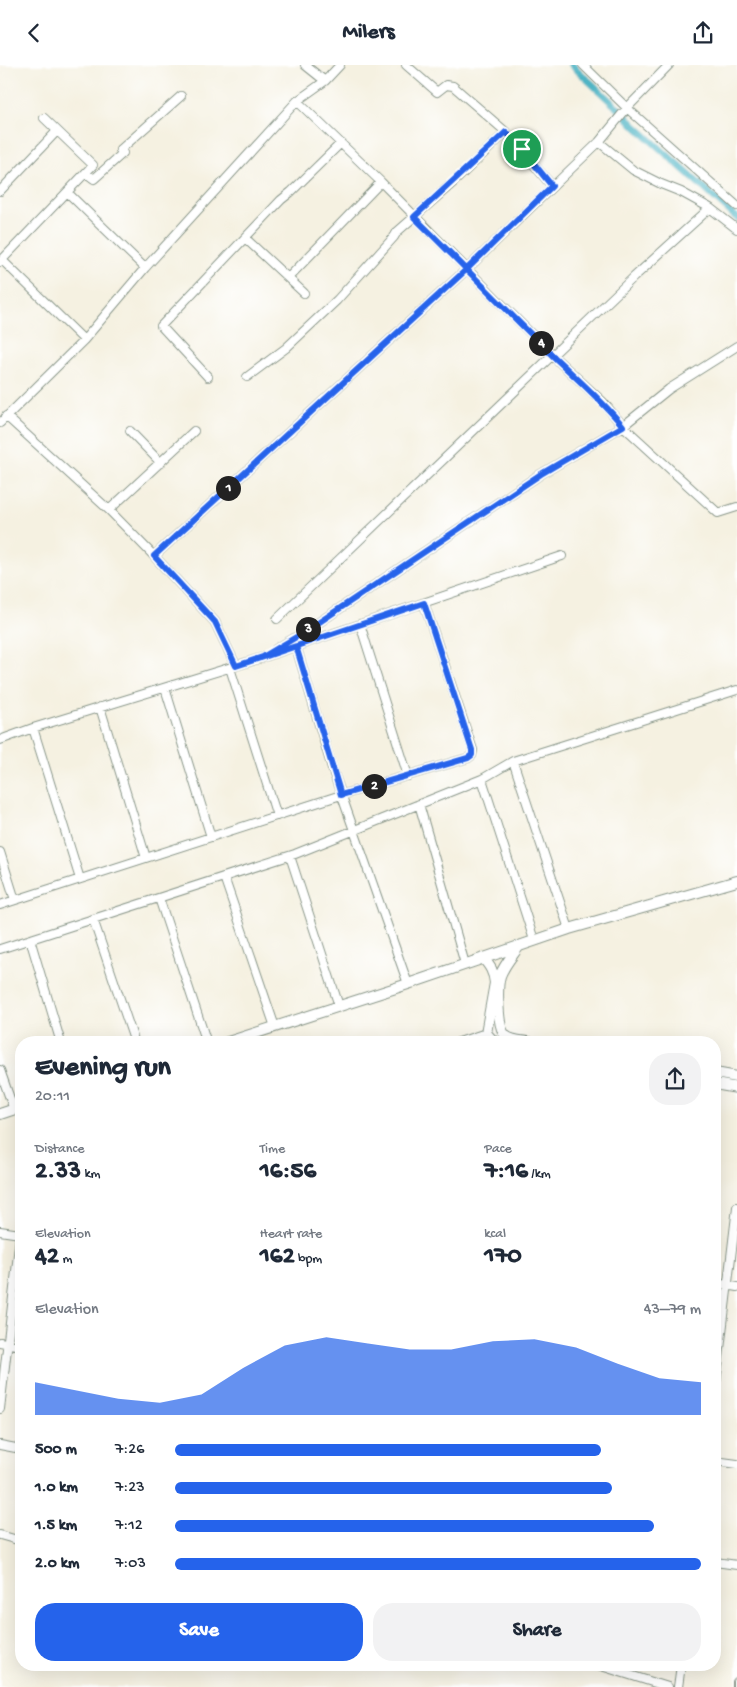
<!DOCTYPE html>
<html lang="en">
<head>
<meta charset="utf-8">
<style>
	:root { --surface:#fff; --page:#f2f2f3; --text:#1f2937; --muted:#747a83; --accent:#2563eb }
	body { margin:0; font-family:"Gochi Hand",sans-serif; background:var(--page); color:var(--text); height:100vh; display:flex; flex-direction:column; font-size:19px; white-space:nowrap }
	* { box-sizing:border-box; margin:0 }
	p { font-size:16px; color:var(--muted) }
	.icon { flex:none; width:28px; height:28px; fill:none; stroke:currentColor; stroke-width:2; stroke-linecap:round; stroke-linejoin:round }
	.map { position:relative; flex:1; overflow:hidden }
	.side { position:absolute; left:15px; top:971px; width:706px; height:635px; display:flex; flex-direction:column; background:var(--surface); border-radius:20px; box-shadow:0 5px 20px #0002 }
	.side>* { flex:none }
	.pin { position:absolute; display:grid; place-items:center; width:42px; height:42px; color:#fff; margin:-21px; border:2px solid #fff; border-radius:50%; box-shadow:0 1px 5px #0007 }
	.km { position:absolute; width:25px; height:25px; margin:-12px; border-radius:50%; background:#222; color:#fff; font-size:14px; line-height:25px; text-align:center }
	.round { display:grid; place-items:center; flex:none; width:52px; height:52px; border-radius:20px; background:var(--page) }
	.summary { display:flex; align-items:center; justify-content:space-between; height:85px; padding:0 20px }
	h1 { font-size:28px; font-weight:800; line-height:38px }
	.metrics { display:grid; grid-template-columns:repeat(3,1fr); gap:8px; height:85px; padding:5px 20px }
	.metrics div { display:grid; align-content:center }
	.metrics b { font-size:25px; font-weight:800 }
	.metrics small { font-size:14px; font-weight:400 }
	.metrics p { font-size:14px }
	.chart { height:140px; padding:10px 20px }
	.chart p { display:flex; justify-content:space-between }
	.chart svg { width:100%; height:90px; margin-top:5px; fill:var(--accent); opacity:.7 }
	.primary-button { display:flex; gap:10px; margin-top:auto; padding:10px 20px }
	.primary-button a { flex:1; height:58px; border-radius:20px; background:var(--accent); color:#fff; font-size:20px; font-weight:800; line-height:58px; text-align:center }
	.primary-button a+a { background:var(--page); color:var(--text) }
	ul { padding:0 20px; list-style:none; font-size:16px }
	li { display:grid; grid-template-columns:80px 60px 1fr; align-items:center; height:38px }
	li i { height:12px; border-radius:6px; background:var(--accent) }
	header { display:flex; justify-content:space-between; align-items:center; height:65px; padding:0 20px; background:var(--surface); font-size:22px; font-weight:800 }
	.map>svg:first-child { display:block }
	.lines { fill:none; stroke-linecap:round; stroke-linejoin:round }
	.canal { stroke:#44b0c1; stroke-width:7 }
	.minor-casing { stroke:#8a978a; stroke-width:10 }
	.tertiary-casing { stroke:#8a978a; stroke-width:12 }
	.minor { stroke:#fff; stroke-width:8 }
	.tertiary { stroke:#fff; stroke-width:10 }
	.route-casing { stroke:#fff; stroke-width:10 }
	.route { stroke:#2563eb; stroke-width:6 }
</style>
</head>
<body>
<header><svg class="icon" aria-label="back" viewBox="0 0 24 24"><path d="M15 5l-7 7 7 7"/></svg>Milers<svg class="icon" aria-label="share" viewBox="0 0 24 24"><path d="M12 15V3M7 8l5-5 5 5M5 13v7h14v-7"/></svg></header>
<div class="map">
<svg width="737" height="1622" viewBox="0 0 737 1622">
	<rect width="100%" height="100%" fill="#fff"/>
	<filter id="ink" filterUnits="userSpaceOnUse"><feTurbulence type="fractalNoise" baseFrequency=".02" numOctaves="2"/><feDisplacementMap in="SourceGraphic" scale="10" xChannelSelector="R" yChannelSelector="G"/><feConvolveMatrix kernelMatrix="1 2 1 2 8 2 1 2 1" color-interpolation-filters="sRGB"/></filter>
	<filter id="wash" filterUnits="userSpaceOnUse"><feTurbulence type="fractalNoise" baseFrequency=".0096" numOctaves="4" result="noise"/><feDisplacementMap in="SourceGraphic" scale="20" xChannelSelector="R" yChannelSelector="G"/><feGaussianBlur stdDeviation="1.12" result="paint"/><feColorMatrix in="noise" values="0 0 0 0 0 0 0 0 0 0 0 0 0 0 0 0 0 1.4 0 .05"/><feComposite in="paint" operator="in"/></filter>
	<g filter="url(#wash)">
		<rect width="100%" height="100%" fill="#f5f1e1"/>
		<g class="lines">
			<path class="canal" d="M572,0L625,50L634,60L737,153"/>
		</g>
	</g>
	<g filter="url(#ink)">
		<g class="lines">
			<g class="minor-casing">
				<path id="minor" d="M305,0L325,16
					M406,0L437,27L446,20L453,21L506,67L552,121
					M583,0L627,43L737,141
					M297,36L381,117L553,291L603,337L623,361L718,448L737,442
					M599,77L633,105L661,119L681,127L710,143L737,164
					M86,108L94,114L123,88L120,85L181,31
					M0,126L57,66
					M67,127L145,203
					M245,173L304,228
					M2,195L84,275
					M0,197L93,100L44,53
					M288,213L381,117
					M208,312L161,261L281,135L291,127L341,78
					M247,312L286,283L337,235L394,172L397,167L454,117L506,67
					M6,351L109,445L154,491L215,557L236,601
					M0,358L84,275L145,203L297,36L325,16L340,0
					M130,366L161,398
					M109,445L194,366
					M154,491L467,204L599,77L627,43L669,0
					M277,554L634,212L710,143
					M360,559L408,711
					M296,581L332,703L408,919
					M276,584L303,568L541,409L623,361L669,324L737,281
					M230,603L277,751
					M165,623L211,772
					M100,642L146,793
					M33,663L80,814
					M0,675L33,663L261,593L562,491
					M513,696L569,864
					M482,714L534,875
					M419,739L465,899
					M0,787L15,835
					M290,791L339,941
					M224,812L275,962
					M159,833L207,978
					M0,840L341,730L468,693L472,690L473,685L424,538
					M93,854L135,978
					M30,874L61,978
					M0,884L295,789L482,714L513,696L737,625
					M456,978L486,968L485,978
					M0,1005L14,1045
					M0,1166L20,1169
					M715,1218L737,1222
					M0,1277L21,1281
					M715,1326L737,1142
					M0,1344L21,1163
					M0,1380L21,1384
					M715,1396L737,1399
					M0,1470L21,1476
					M715,1497L737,1500
					M598,1600L668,1622
					M678,1622L681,1600
					M737,1622V1617"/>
			</g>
			<g class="tertiary-casing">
				<path id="tertiary" d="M519,881C513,890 504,900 500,911C497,921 497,964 506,971C512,976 524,976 532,978
					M483,893C490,901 494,907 495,918L486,968L495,978
					M225,978L408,919L569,864L737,816
					M715,1008L737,1012
					M715,1019L737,1023
					M0,1049L21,1042"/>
			</g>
			<use href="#minor" class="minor"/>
			<use href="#tertiary" class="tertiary"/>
		</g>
	</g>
	<g class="lines" filter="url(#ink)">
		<g class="route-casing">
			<path id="route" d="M522,84L552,121L467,204L154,491L215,557L236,601L296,581L341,730L468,693L472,690V685L424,538L261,593L303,568L541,409L623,361C601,334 577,314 552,290C506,245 461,198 414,152L506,67L522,84"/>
		</g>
		<use href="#route" class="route"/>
	</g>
</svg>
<div class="pin" style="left:522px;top:84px;background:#1e9e55"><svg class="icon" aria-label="arrive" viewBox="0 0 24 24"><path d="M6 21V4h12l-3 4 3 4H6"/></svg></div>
<b class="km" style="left:228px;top:423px">1</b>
<b class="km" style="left:374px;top:721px">2</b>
<b class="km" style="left:308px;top:564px">3</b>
<b class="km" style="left:541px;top:278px">4</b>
<section class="side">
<div class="summary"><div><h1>Evening run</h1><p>20:11</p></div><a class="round"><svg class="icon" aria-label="share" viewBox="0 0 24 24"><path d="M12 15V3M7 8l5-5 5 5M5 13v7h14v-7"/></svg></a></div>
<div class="metrics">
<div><p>Distance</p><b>2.33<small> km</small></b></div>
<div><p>Time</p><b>16:56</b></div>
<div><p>Pace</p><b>7:16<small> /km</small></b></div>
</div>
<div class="metrics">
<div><p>Elevation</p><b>42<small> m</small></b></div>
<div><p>Heart rate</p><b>162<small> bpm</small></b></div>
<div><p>kcal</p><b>170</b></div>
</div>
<div class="chart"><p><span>Elevation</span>43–79 m</p>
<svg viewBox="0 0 160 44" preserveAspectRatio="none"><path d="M0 44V28L10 32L20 36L30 38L40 34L50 21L60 10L70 6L80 9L90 12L100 12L110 8L120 7L130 11L140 19L150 26L160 28V44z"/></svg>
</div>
<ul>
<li><b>500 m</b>7:26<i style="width:81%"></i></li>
<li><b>1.0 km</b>7:23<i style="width:83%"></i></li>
<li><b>1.5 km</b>7:12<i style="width:91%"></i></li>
<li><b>2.0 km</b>7:03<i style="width:100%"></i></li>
</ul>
<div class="primary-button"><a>Save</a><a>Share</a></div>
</section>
</div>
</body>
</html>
